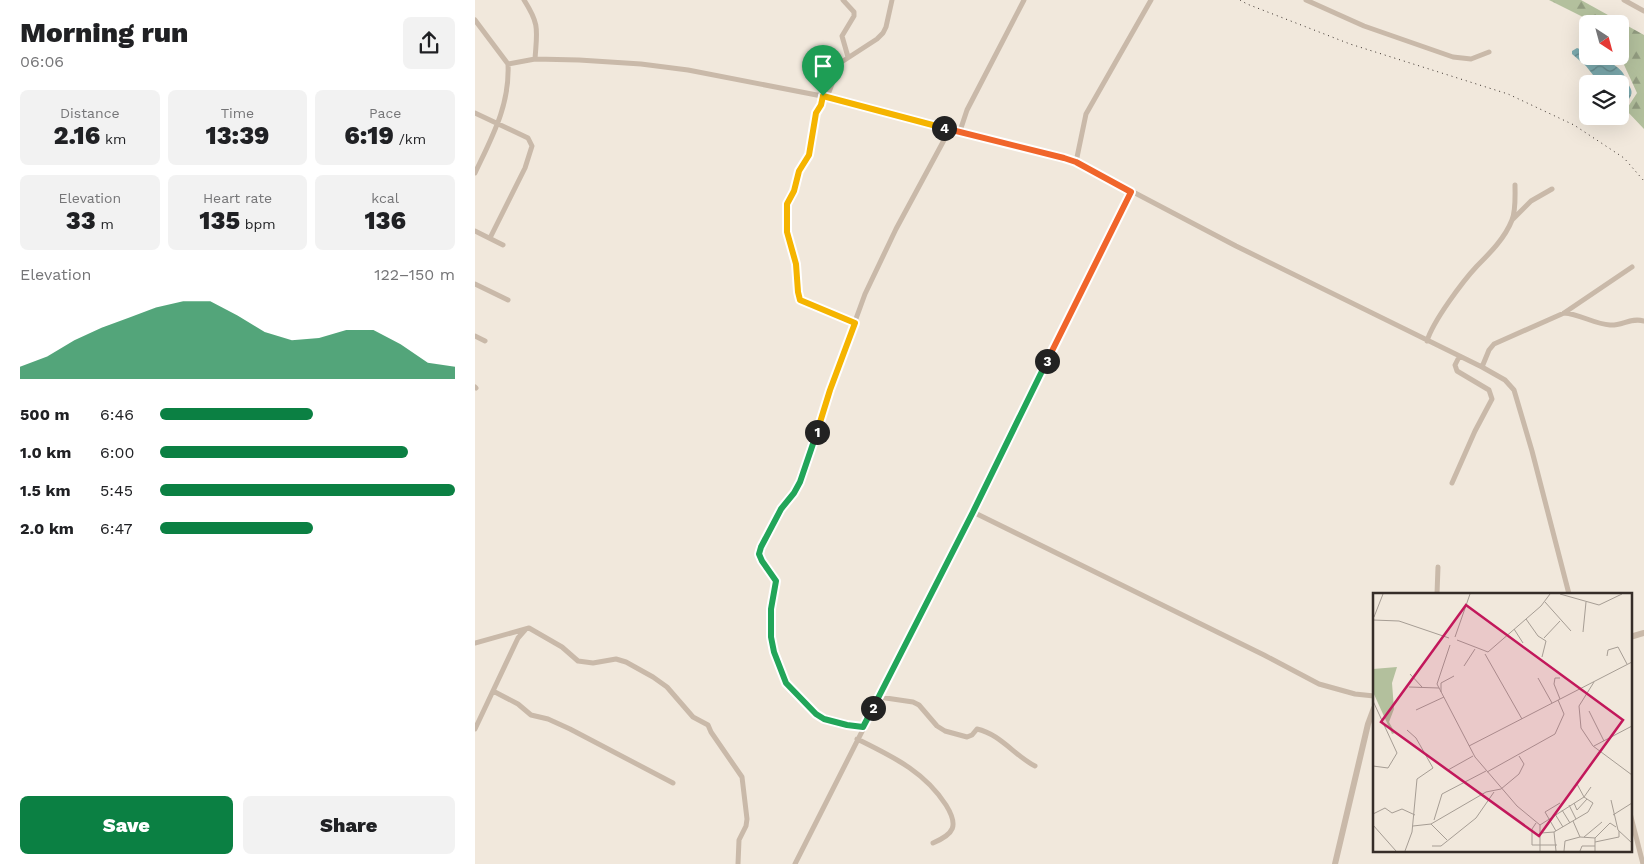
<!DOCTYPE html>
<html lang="en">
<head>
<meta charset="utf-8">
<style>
	:root { --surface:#fff; --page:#f2f2f2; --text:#202124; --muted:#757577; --accent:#0b8043 }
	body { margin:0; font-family:"Work Sans",sans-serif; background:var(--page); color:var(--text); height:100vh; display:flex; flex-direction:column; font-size:19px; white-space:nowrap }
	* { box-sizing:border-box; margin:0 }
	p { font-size:16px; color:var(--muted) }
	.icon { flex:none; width:28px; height:28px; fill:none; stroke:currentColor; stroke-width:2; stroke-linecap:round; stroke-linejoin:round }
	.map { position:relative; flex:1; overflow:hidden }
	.side { display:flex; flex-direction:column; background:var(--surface); width:475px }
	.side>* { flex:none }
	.needle { width:32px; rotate:144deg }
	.buttons { position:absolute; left:1104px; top:15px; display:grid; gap:10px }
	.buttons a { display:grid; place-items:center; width:50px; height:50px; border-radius:8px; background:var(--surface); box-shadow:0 5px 20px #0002; font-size:25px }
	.pin { position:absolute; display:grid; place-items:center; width:42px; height:42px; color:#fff; margin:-51px -21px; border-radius:50% 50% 50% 0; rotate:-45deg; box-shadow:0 0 5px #0007 }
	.pin .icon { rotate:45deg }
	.km { position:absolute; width:25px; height:25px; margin:-12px; border-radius:50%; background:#222; color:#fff; font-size:14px; line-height:25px; text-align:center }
	.round { display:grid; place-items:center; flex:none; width:52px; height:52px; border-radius:8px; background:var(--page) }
	.headline { display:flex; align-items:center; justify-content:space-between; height:85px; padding:0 20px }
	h1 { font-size:28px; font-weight:800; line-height:38px }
	.metrics { display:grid; grid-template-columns:repeat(3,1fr); gap:8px; height:85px; padding:5px 20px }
	.metrics div { display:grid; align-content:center; border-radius:8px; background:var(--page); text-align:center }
	.metrics b { font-size:25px; font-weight:800 }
	.metrics small { font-size:14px; font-weight:400 }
	.metrics p { font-size:14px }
	.chart { height:140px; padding:10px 20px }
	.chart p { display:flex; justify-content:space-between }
	.chart svg { width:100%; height:90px; margin-top:5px; fill:var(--accent); opacity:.7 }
	.cta { display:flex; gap:10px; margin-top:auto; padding:10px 20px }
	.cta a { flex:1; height:58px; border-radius:8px; background:var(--accent); color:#fff; font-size:20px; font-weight:800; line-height:58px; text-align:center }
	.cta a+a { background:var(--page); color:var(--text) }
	ul { padding:0 20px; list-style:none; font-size:16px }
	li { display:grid; grid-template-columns:80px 60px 1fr; align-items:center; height:38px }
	li i { height:12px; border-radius:6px; background:var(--accent) }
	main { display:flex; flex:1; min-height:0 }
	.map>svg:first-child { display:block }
	.forest { fill:url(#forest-firs) }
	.water { fill:url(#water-waves) }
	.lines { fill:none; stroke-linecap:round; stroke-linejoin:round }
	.minor { stroke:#c9b9a9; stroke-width:5 }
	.tertiary { stroke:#c9b9a9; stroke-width:6 }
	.rail { stroke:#362d28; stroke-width:1; stroke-dasharray:1 4; stroke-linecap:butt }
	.split-1-casing { stroke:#fff; stroke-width:10 }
	.split-2-casing { stroke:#fff; stroke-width:10 }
	.split-3-casing { stroke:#fff; stroke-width:10 }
	.split-4-casing { stroke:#fff; stroke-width:10 }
	.split-5-casing { stroke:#fff; stroke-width:10 }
	.split-1 { stroke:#f5b400; stroke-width:6 }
	.split-2 { stroke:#22a559; stroke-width:6 }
	.split-3 { stroke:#22a559; stroke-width:6 }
	.split-4 { stroke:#f0652b; stroke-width:6 }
	.split-5 { stroke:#f5b400; stroke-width:6 }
	.inset-road { fill:none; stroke:#a69d94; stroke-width:1 }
	.view { fill:#c2185b; fill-opacity:0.15; stroke:#c2185b; stroke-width:2.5 }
	.inset-edge { fill:none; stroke:#362d28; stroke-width:2.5 }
</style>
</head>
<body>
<main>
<section class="side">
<div class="headline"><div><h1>Morning run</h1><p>06:06</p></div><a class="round"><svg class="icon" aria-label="share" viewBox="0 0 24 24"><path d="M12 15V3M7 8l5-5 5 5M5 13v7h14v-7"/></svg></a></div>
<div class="metrics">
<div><p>Distance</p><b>2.16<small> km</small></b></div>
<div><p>Time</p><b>13:39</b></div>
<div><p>Pace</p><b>6:19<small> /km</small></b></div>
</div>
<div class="metrics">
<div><p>Elevation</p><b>33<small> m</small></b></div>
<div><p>Heart rate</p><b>135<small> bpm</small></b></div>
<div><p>kcal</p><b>136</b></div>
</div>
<div class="chart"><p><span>Elevation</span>122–150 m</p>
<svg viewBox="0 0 160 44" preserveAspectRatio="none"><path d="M0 44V38L10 33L20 25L30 19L40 14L50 9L60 6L70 6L80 13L90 21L100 25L110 24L120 20L130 20L140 27L150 36L160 38V44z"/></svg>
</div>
<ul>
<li><b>500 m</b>6:46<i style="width:52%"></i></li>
<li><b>1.0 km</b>6:00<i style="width:84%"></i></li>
<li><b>1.5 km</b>5:45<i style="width:100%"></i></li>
<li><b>2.0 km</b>6:47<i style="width:52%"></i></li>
</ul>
<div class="cta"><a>Save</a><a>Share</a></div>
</section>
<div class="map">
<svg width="1169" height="864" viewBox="0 0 1169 864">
	<defs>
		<pattern id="forest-firs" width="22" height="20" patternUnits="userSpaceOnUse" patternTransform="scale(1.25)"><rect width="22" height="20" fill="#b3c09d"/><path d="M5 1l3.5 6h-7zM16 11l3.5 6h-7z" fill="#929c80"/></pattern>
		<pattern id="water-waves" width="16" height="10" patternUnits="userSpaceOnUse" patternTransform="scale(1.25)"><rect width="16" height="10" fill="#7caaae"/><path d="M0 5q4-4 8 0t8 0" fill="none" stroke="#668b8e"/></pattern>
	</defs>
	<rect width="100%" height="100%" fill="#f1e8dc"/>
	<path class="forest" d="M1074,0H1106L1169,35V129L1151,110L1162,93L1145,56V24H1122Z"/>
	<path class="water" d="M1102,48L1112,52V56C1123,56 1142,64 1148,73C1150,76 1151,81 1153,84C1157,90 1158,93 1154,99L1148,101L1145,99V84H1125L1111,66L1097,54V51Z"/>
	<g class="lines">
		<path class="minor" d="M49,0C65,25 62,30 60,59
			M368,0L379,12V16L367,36L373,57
			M831,0L889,26L978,57L996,59L1014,52
			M1149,0L1169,11
			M0,20L33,64L60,59L104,60L166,64L213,70L352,97L589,157L601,162L761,246L1007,367L1030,380L1039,390L1057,451L1094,594
			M348,96L346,105L341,113L334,155L324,171L319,191L312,204V232L321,264L323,292L325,300L380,323
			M352,97L365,63L402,39L408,33L411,27L417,0
			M0,113L53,138L57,146L50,168L15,238
			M485,131L492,110L549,0
			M601,162L611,114L615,107L676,0
			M0,173C17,137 35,105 33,64
			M1038,219L1056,201L1077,189
			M0,231L28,245
			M0,284L33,300
			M1089,313C1105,314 1119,324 1135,325C1147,326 1156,317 1169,321
			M0,336L10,341
			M952,341C958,321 988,281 1002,266C1015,253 1030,238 1037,220C1041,210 1040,196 1040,185
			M1007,367L1014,350L1019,344L1089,313L1157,267
			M0,387L1,388
			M977,483L1000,431L1017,399L1014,390L982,371L980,365L984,357
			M498,512L789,655L844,684L880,694L899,696
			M962,594L963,567
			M0,643L54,628L87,647L103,661L118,663L141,659L151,662L178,677L192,687L218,717L233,725L236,732L267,777L272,819L271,826L264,840L263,864
			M18,691L43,704L56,715L73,719L95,729L198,783
			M404,697L438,702L444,705L462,726L470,731L492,737L497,735L502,729C525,734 540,756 560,766
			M388,727L371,725L349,719L341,714L311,683L299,652L296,637V609L301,581C296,572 285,565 285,554C284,538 317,498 325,482L355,390L390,294L421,229L475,129
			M0,729L43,638L50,630
			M382,739C418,757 449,771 471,805C484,826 479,834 458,843
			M1155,813L1168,864
			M320,864L498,512L656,192"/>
		<path class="tertiary" d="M1155,637L1169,633
			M860,864L893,724L899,708"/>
		<path class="rail" d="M765,0L772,4L875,44L1033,94L1099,125L1149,158L1169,181"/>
	</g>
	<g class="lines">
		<g class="split-1-casing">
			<path id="split-1" d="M342,432L355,390L380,323L325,300L323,292L321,264L312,232V204L319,191L324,171L334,155L341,113L346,105L348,96"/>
		</g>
		<g class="split-2-casing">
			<path id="split-2" d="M342,432L325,482L319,493L306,509L286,547L284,554L287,561L301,581L296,609V637L299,652L311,683L341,714L349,719L372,725L388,727L398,708"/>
		</g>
		<g class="split-3-casing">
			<path id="split-3" d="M398,708L498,512L572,361"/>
		</g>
		<g class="split-4-casing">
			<path id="split-4" d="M469,128L589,158L601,162L656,192L572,361"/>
		</g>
		<g class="split-5-casing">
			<path id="split-5" d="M348,96L469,128"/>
		</g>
		<use href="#split-1" class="split-1"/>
		<use href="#split-2" class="split-2"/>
		<use href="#split-3" class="split-3"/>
		<use href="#split-4" class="split-4"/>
		<use href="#split-5" class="split-5"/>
	</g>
	<g transform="translate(898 593)">
		<rect width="259" height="259" fill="#f1e8dc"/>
		<path d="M24,74L19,90L21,116L16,129L22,140L19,141L0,99V76Z" fill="#b3c09d"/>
		<path class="inset-road" d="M187,1L226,12L249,1M172,9L198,38M1,24L10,1M153,26L165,43L173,48L169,64M0,27L26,28L76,45M141,36L150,50M210,39L213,9M82,44L97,1M171,45L187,28M84,47L115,59L168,13L177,1M77,52L64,91L102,164L144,213L167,232V258M112,61L149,126M234,63L235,57L245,54L254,71M91,73L102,56M37,81L49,94M165,85L179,110M221,89L206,113L208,135L220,153L259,182M36,94L66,95M68,99V90L81,83M187,106L181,91L182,85H187M0,108L24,160L15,175L0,173M43,117L71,104M216,118L231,148M96,153L259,69M221,153L259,133M75,177L100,163M114,179L182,141L191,121L185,107M128,196L146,181L151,171L146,163M238,207L245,237L259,250M201,210L204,217L214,206M196,212L203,226M189,217L197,230M0,221L12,215L19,220L29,216L42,222M182,221L190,234M240,222L259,210M61,227L69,201L113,178M200,228L207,244M163,230L159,236V252H184M58,231L74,247M0,232L23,258M167,232L211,204L218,194M40,233L58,231L113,199L128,196M183,238L172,219L187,210M181,239L183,258M168,240L181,239L215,219L220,210L211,204L204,191M211,244L229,229M222,245L237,230L243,234M222,249L246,244V238M59,253H68L103,225L121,199M32,258L39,239L44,186L60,175L43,145L34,137M191,258L192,248L207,244L222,245V258M207,258L209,253H222"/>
		<path class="view" d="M93,12L250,127L166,243L8,129Z"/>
		<rect width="259" height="259" class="inset-edge"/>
	</g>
</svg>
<div class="buttons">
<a><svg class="needle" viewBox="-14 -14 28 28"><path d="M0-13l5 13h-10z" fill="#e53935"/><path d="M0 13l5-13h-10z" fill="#757577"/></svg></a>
<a><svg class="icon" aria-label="layers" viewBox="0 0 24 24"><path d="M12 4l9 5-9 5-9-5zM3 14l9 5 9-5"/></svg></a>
</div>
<div class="pin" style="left:348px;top:96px;background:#1e9e55"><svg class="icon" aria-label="arrive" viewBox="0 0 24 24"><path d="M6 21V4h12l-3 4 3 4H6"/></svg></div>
<b class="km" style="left:342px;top:432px">1</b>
<b class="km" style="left:398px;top:708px">2</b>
<b class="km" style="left:572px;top:361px">3</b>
<b class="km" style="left:469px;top:128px">4</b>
</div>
</main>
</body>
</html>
